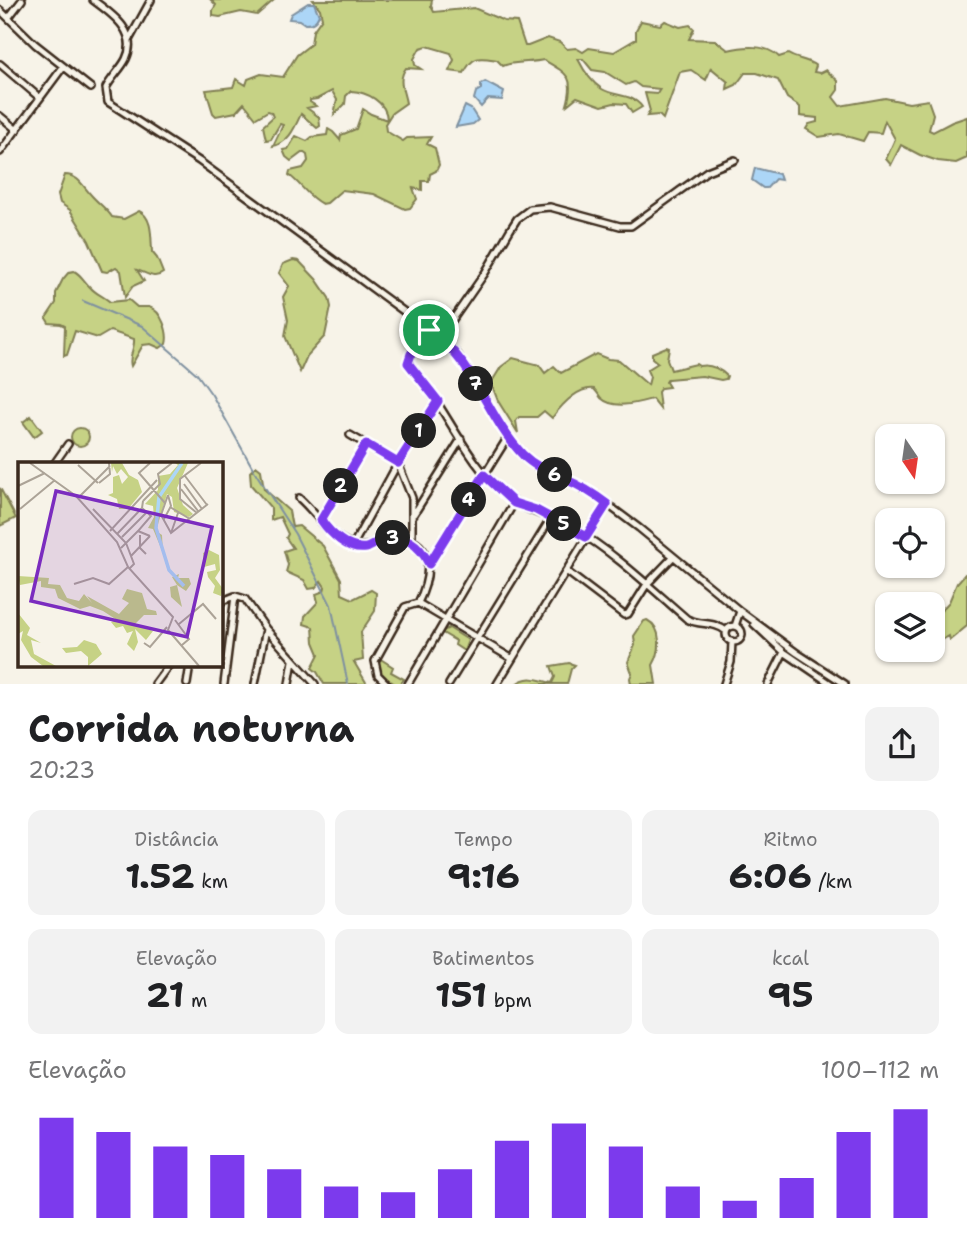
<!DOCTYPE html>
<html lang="pt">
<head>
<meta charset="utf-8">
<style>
	:root { --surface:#fff; --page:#f2f2f2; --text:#202124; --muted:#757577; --accent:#7c3aed }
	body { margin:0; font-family:"Shantell Sans",sans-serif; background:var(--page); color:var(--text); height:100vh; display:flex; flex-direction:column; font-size:26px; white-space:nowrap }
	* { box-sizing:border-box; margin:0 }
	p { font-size:23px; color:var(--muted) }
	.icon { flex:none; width:38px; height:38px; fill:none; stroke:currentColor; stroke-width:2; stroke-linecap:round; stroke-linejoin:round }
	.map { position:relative; height:684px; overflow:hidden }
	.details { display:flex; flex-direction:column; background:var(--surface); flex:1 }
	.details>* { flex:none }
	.needle { width:46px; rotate:167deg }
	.tools { position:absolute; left:875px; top:424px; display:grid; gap:14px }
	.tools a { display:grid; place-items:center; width:70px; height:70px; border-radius:14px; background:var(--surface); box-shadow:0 2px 5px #0004; font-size:35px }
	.pin { position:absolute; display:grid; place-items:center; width:60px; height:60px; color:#fff; margin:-30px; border:4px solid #fff; border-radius:50%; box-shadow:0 2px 7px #0007 }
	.km { position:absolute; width:35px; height:35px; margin:-18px; border-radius:50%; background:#222; color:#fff; font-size:19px; line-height:35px; text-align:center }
	.round { display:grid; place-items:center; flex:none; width:74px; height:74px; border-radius:14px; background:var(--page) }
	.headline { display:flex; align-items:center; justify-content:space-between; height:119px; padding:0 28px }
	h1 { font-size:38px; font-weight:700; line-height:52px }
	.stats { display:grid; grid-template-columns:repeat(3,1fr); gap:10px; height:119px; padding:7px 28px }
	.stats div { display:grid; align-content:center; border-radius:14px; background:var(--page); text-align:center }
	.stats b { font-size:35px; font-weight:700 }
	.stats small { font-size:19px; font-weight:400 }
	.stats p { font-size:19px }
	.chart { height:196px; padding:14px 28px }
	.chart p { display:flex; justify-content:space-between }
	.chart svg { width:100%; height:126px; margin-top:7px; stroke:var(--accent); stroke-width:6 }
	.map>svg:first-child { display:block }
	.green { fill:#c6d285; stroke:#807e52; stroke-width:2 }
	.water { fill:#acd6f7; stroke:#7f91a0; stroke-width:2 }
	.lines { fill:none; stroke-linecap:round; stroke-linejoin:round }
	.stream { stroke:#7f91a0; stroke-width:2 }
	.minor-casing { stroke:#3b2a1e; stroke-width:10 }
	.minor { stroke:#f7f3e8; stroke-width:5 }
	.route-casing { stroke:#fff; stroke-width:14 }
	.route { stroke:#7c3aed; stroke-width:9 }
	.inset-river { fill:none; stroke:#acd6f7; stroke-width:3.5 }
	.inset-road { fill:none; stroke:#aca397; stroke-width:2 }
	.view { fill:#7b2cbf; fill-opacity:0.15; stroke:#7b2cbf; stroke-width:3.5 }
	.inset-edge { fill:none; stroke:#3b2a1e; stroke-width:3.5 }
</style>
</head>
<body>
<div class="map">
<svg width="967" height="684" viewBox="0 0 967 684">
	<rect width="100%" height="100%" fill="#f7f3e8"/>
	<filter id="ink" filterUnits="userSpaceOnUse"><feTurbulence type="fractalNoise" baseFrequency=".0143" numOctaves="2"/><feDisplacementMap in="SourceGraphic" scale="14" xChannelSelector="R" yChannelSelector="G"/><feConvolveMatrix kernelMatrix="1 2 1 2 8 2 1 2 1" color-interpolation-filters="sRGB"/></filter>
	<g filter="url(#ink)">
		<path class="green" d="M211,0H274L257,15L241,12L220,17L213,16V10L216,5Z
			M313,0H432L431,6L434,12L474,8L504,21L517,22L525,46H528L548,38L560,42L567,49L576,48L583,52L589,48L614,52L636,39V30L641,21L660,25L665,21L680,27L690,25L694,29L689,39L715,40L728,50C744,46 767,44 779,57L788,54C798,60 807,59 816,66L814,72L820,73L826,70L838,81V90L833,97L840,106L885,98L909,103L928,100L933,114L929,130L933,132L952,122L967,117V158L956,163L938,161L920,155L901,145L891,165L886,159L895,139L885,121L881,133L868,132L863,141L839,134L819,137L806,129L809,124L817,122V118L800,116V107L787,98L778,80L757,73H745L736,85L727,89L728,82L711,68L706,80L691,70L680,72L663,119L659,115L647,116L650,111L645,93L657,94L660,89L641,87L634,82L626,85L605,72L592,70L583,59H578C583,69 592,83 602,89C615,97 632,93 642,107L632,113L626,104L614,103L602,106L577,97L567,105C575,77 568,74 544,60C532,63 513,61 503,66L497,60C479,57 473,55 464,73L449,71L454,60L451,53L427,46L420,48L414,59L415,65L421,69L406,68C397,80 404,91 406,103L392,113L385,124L386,131L403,141L407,138L431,137L427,144L435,148L439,165L436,171L430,174L429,181H422V190L413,188L417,199L410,208L405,209L374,194L342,190L327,203L322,204C308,197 301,184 289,175L290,171L303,168L308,161L307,155L303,152L291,161L286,157L283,150L288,149L296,136L307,141L312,137L327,135L328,129L333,132L340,140L341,135L356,129L363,109L371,114L387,120C387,102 367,92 351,91L346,96L345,104L334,115L337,100L332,91L317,99L310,100V102L316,106L307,108L319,117L320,126L317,128L301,114C295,127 289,143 273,146L283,125L280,124L271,139L266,140L263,126L273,117L271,112L268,111L256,118L244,103L236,112L216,116L213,113L206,90L233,87L236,79L246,85L248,79L261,74L283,77L297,55L311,44L313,31L322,18L320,9Z
			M65,175C79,175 83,187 92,196C98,203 106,208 112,217L124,219L139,211C153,217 151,238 152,252L157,258L163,273C154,280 147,273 137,270L144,281L133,286L125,297L121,271L116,267L107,272L102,271L89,241L70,210L60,203L58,195Z
			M293,260L299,261L316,279L329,298L331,307L325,336L307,356L300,372L285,336L288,320L283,297L289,286L279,273L283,264Z
			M74,271C82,275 84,282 91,288C96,294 104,296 110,302L129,300L137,307C138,307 148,307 149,307C162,311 169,333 166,344L160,348L151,344L143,345L131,366C128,357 135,348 134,339L110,331L98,338L75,331L67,355L64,356L65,326L61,324L49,323L46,318L56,303V293L63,279L69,272Z
			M666,347L669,348L667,359L671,370L696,364L699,366C709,364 719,368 727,376L726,379L721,380L702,376L668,379L666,382L669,387L661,388L658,392L660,409L652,399C637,403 614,410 601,398C599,395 597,392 594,389C577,387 561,406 552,418L544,411L537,417H519L516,421L518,433L498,401L491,383L501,367L513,358L539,365L545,373L554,366L561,373L596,354L608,359L619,360L648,385L650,377L647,370L658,363L652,358V353Z
			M31,416L42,431L34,437L23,422Z
			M71 437a9 9 0 1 1 18 0a9 9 0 1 1-18 0Z
			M256,466L261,470L264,489L289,511L292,527L299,526L323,546L341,579L342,594L353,599L371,590L376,593L375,611L361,632L363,660L354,662L367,684H324L317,672L312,668L319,654L314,642L313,627L304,624L305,616L318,602L316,594L324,591L325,587L321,581L315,588L309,589L304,580L286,572L288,565L284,551L293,548L286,538L288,534L280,517L271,520V508L251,485L250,472Z
			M0,488L16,518L0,526Z
			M965,574L967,575V626L950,640L949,636L940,641L937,633V615L949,602L957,583Z
			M647,620C663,628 661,652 653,665L656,684H631L630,678L632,673L628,662L635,645L634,636L644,621Z
			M449,628L468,640L464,651L455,645L456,641L441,632Z
			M379,658L393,667L391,672L404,679L400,684H395L380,674Z
			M569,663L575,665L571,669L567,684H516C529,674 538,680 552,683L555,677L551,666Z"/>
		<path class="water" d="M308,3H314L319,15C316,22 313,24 305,24L299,20L289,19L291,14Z
			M485,82L504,92L502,100L488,99L481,107L474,99L476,92L481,89V84Z
			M465,106L471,109L478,120L473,124L456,127Z
			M755,168L779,174L781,180L775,179L767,188H763L752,180Z"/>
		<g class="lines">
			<path class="stream" d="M83,301L142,326L197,374L212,395L255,472L295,534L331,605L348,684"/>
			<g class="minor-casing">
				<path id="minor" d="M93,0C112,14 139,32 126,59C121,69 111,78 106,88L108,102L199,161L440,338L458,355L508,437L524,457L536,466L566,479L599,498L639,528L740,611L797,653L845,684
					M0,10L35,44L91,88
					M9,17L22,0
					M129,40L151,0
					M0,64L40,98
					M0,116L17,130
					M0,152L63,67
					M429,330L411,354L408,363C445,404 464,460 506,496C522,510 554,517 574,529C615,553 651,588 687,619C700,626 714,621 726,631
					M440,338L485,273L510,230L517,219L530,209L550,207L620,226H631L707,171L735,160
					M350,435L398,463L412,498V542
					M54,464L68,444
					M299,498C317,514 328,535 351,544C371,552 373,539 391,538C436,535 432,575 418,603
					M414,514L461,439
					M321,520L366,444
					M353,545L398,463L438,401
					M429,564L508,437
					M566,571L624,615L628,614L647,584L673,557
					M220,602L235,596L245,599L266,629L315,684
					M418,603L511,658
					M754,624L784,652L831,684
					M735,626L740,611L741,613
					M726 634a8 8 0 1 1 16 0a8 8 0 1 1-16 0Z
					M155,684L169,665
					M187,684L190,665
					M224,684L235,596
					M255,684L266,629
					M289,684L293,661
					M387,684L378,675L375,661L405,607L418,603
					M408,684L514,503
					M449,684L551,518
					M497,684L607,504
					M724,684L731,662L732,641
					M768,684L784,652"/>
			</g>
			<use href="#minor" class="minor"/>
		</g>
	</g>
	<g class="lines" filter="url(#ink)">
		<g class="route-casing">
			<path id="route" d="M429,330C475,361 486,416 523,455C535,467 549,472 565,479C579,485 594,494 607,504L586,537L536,510L514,503L484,475L429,564C420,545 403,531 381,540C376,542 371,547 366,548C348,551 330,533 321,520L366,444L398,463L438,401L408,363L411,354Z"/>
		</g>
		<use href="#route" class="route"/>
	</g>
	<g transform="translate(18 462)">
		<rect width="205" height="205" fill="#f7f3e8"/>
		<path d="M93,1H104L111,13L120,18L124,30L110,47H101L99,37L90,33L95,31V15L101,13L104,22L110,15L103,7L99,12L95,4L94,10ZM157,1H170L159,26L165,43L175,52L171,55L156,50L154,35L149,32L138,69L144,73L145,91L135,67L130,66L136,55L135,44L127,42L140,28V14L152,12L160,3ZM191,88L201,93L202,108L197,116L205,127L203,134L195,131L197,124L190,115L189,110L198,108L197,102L186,105L185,91ZM161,112L160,116H171L173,122L168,129L159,123L164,145L153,135L152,125L159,123L154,115ZM0,114L31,116L30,122L42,123L49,136L61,139L66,132L74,141L69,134L101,152L111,141L104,137L109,127L124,131L129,147L138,149L139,153H126L117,162L135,169L128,178L117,167L120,180L116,189L109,182L115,169L109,171L105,164L98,166L93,160L99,158L85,149L72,144L62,147L40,136L37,127L23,125V119L2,123ZM0,151L12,166L9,173L23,181L13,178L16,192L38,204H25L13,195L3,178L5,169L0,172ZM66,178L78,182L84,192L70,204V195L63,189L48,191L44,186L59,185Z" fill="#c6d285"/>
		<path class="inset-river" d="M164,1L141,35L138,66L151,108L166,124"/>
		<path class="inset-road" d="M12,1L58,34L99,80L110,105L155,155L150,168L181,204M132,1L121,11L147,41M60,3L80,21M167,14L189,43M81,21L92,12L91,1M166,22L184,47M0,24L27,11M163,27L180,49M150,33L143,53L153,71L190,42M60,36L92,4M125,39L124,46L133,54L120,69L132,74M125,39L142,22L140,12L154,1M152,45L172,57M2,47L37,18M75,47L108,81L116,102L112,106M179,51L162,37V17L183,1M146,57L153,44L150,33M92,69L139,18M153,71L160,51M99,72L124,46M122,73V86L128,92M104,75L129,50M103,86L120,69M113,94L132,74M56,122L75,116L91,122L110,105M157,158L171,177L164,183M161,162L185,142L198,157M126,181L132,185L149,165"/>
		<path class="view" d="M38,29L194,65L169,175L13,139Z"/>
		<rect width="205" height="205" class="inset-edge"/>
	</g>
</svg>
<div class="tools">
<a><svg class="needle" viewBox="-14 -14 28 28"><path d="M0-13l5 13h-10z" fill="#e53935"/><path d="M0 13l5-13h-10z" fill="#757577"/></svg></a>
<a><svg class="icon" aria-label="locate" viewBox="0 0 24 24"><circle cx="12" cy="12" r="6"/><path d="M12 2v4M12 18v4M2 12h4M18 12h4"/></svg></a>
<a><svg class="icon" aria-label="layers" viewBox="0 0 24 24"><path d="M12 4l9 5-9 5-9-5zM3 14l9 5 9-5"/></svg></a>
</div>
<div class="pin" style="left:429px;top:330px;background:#1e9e55"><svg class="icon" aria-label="arrive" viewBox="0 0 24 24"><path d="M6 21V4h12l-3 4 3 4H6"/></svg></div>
<b class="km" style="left:419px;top:431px">1</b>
<b class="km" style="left:341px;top:486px">2</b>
<b class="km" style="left:393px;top:538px">3</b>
<b class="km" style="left:469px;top:500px">4</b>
<b class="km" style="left:564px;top:524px">5</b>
<b class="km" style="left:555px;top:475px">6</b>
<b class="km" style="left:476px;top:384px">7</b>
</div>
<section class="details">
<div class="headline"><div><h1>Corrida noturna</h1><p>20:23</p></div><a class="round"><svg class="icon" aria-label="share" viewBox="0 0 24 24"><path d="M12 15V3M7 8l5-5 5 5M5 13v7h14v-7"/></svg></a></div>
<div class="stats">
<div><p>Distância</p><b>1.52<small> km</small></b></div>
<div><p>Tempo</p><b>9:16</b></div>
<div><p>Ritmo</p><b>6:06<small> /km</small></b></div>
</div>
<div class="stats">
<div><p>Elevação</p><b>21<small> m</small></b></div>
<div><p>Batimentos</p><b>151<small> bpm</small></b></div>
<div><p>kcal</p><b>95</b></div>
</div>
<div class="chart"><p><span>Elevação</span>100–112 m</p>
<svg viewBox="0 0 160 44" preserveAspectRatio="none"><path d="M5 44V9M15 44V14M25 44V19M35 44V22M45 44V27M55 44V33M65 44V35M75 44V27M85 44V17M95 44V11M105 44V19M115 44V33M125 44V38M135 44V30M145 44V14M155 44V6"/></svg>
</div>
</section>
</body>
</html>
